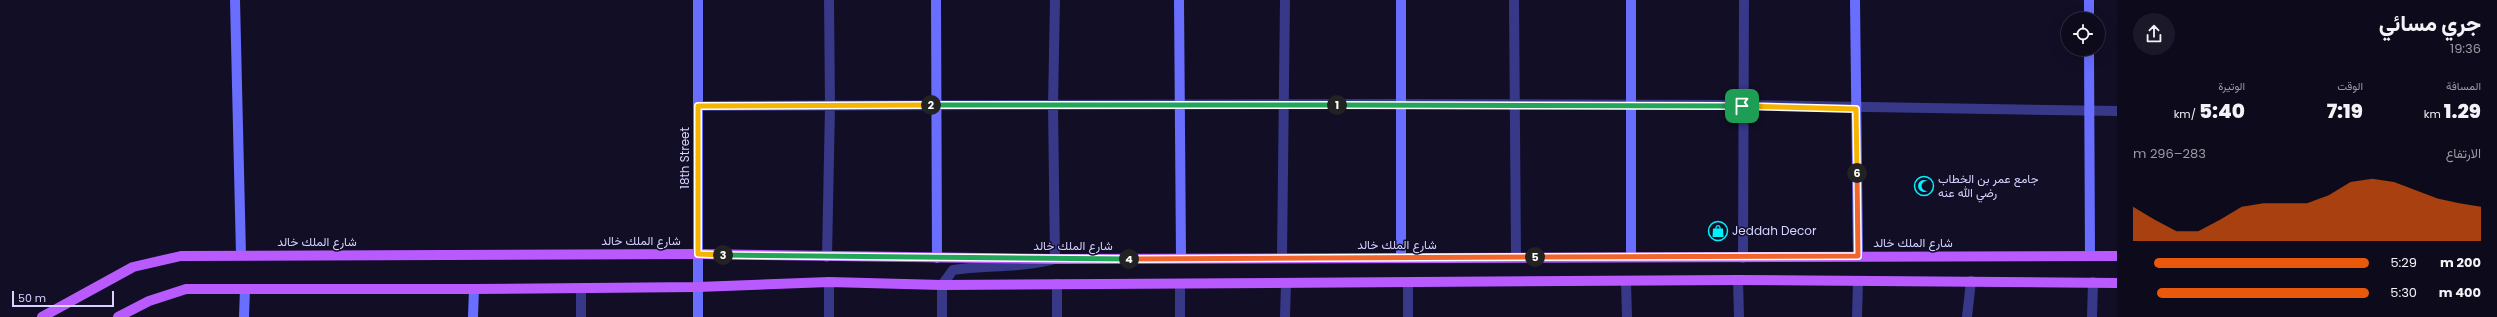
<!DOCTYPE html>
<html lang="ar">
<head>
<meta charset="utf-8">
<style>
	:root { --surface:#0d0a1c; --page:#1b1829; --text:#f1f3f6; --muted:#9a9aa3; --line:#2d2b3b; --accent:#ea580c }
	body { margin:0; font-family:Poppins,Vazirmatn,sans-serif; background:var(--page); color:var(--text); direction:rtl; height:100vh; display:flex; flex-direction:column; font-size:15px; white-space:nowrap }
	* { box-sizing:border-box; margin:0 }
	p { font-size:13px; color:var(--muted) }
	.icon { flex:none; width:22px; height:22px; fill:none; stroke:currentColor; stroke-width:2; stroke-linecap:round; stroke-linejoin:round }
	.map { position:relative; flex:1; overflow:hidden; direction:ltr }
	.drawer { display:flex; flex-direction:column; background:var(--surface); width:380px }
	.drawer>* { flex:none }
	.buttons { position:absolute; left:2061px; top:12px; display:grid; gap:8px }
	.buttons a { display:grid; place-items:center; width:44px; height:44px; border-radius:50%; background:var(--surface); box-shadow:0 4px 16px #0002,0 0 0 1px var(--line); font-size:20px }
	.scale { position:absolute; left:12px; bottom:10px; width:102px; box-sizing:border-box; padding-left:4px; border:2px solid #d5d3ff; border-top:0; font-size:11px; line-height:14px; white-space:nowrap; color:#d5d3ff; -webkit-text-stroke:3px #110e26; paint-order:stroke }
	.pin { position:absolute; display:grid; place-items:center; width:34px; height:34px; color:#fff; margin:-17px; border-radius:8px; box-shadow:0 2px 6px #0006 }
	.km { position:absolute; width:20px; height:20px; margin:-10px; border-radius:50%; background:#222; color:#fff; font-size:11px; line-height:20px; text-align:center }
	.round { display:grid; place-items:center; flex:none; width:42px; height:42px; border-radius:21px; background:var(--page) }
	.headline { display:flex; align-items:center; justify-content:space-between; height:68px; padding:0 16px }
	h1 { font-size:22px; font-weight:800; line-height:30px }
	.stats { display:grid; grid-template-columns:repeat(3,1fr); gap:6px; height:68px; padding:4px 16px }
	.stats div { display:grid; align-content:center }
	.stats b { font-size:20px; font-weight:800 }
	.stats small { font-size:11px; font-weight:400 }
	.stats p { font-size:11px }
	.chart { height:112px; padding:8px 16px }
	.chart p { display:flex; justify-content:space-between }
	.chart svg { width:100%; height:72px; margin-top:4px; fill:var(--accent); opacity:.7 }
	ul { padding:0 16px; list-style:none; font-size:13px }
	li { display:grid; grid-template-columns:64px 48px 1fr; align-items:center; height:30px }
	li i { height:10px; border-radius:5px; background:var(--accent) }
	main { display:flex; flex:1; min-height:0 }
	.map>svg:first-child { display:block }
	.lines { fill:none; stroke-linecap:round; stroke-linejoin:round }
	.street { stroke:#373887; stroke-width:10 }
	.secondary { stroke:#6a6eff; stroke-width:10 }
	.primary { stroke:#b95aff; stroke-width:10 }
	.split-1-casing { stroke:#fff; stroke-width:8 }
	.split-2-casing { stroke:#fff; stroke-width:8 }
	.split-3-casing { stroke:#fff; stroke-width:8 }
	.split-4-casing { stroke:#fff; stroke-width:8 }
	.split-5-casing { stroke:#fff; stroke-width:8 }
	.split-6-casing { stroke:#fff; stroke-width:8 }
	.split-7-casing { stroke:#fff; stroke-width:8 }
	.split-1 { stroke:#22a559; stroke-width:5 }
	.split-2 { stroke:#22a559; stroke-width:5 }
	.split-3 { stroke:#f5b400; stroke-width:5 }
	.split-4 { stroke:#22a559; stroke-width:5 }
	.split-5 { stroke:#f0652b; stroke-width:5 }
	.split-6 { stroke:#f0652b; stroke-width:5 }
	.split-7 { stroke:#f5b400; stroke-width:5 }
	.labels { text-anchor:middle; stroke-width:3; stroke-linejoin:round; paint-order:stroke }
	.street-label { font-size:12px; fill:#d5d3ff; stroke:#110e26 }
	.poi-label { font-size:12px; fill:#d5d3ff; stroke:#110e26; text-anchor:start }
</style>
</head>
<body>
<main>
<section class="drawer">
<div class="headline"><div><h1>جري مسائي</h1><p>19:36</p></div><a class="round"><svg class="icon" aria-label="share" viewBox="0 0 24 24"><path d="M12 15V3M7 8l5-5 5 5M5 13v7h14v-7"/></svg></a></div>
<div class="stats">
<div><p>المسافة</p><b>1.29<small> km</small></b></div>
<div><p>الوقت</p><b>7:19</b></div>
<div><p>الوتيرة</p><b>5:40<small> /km</small></b></div>
</div>
<div class="chart"><p><span>الارتفاع</span>283–296 m</p>
<svg viewBox="0 0 160 44" preserveAspectRatio="none"><path d="M0 44V23L10 31L20 38L30 38L40 31L50 23L60 21L70 21L80 21L90 16L100 8L110 6L120 8L130 13L140 18L150 21L160 23V44z"/></svg>
</div>
<ul>
<li><b>200 m</b>5:29<i style="width:91%"></i></li>
<li><b>400 m</b>5:30<i style="width:90%"></i></li>
</ul>
</section>
<div class="map">
<svg width="2117" height="317" viewBox="0 0 2117 317">
	<rect width="100%" height="100%" fill="#110e26"/>
	<g class="lines">
		<path class="street" d="M1514,0L1516,257
			M698,106L1401,104L1743,105L2117,111
			M827,257L830,106L829,0
			M1282,258L1285,0
			M1743,258L1744,0
			M1738,280L1739,317
			M1626,282L1627,317
			M581,288V317
			M829,317V282
			M942,317V285L953,270C987,265 1022,268 1055,259L1053,106L1055,0
			M1057,317V284
			M1180,317V284
			M1285,317L1286,283
			M1408,317V283
			M1857,317L1858,281
			M1967,317L1971,281
			M2092,317L2093,282"/>
		<path class="secondary" d="M235,0L241,255
			M936,0L937,258
			M1179,0L1181,258
			M1401,0V258
			M1631,0V257
			M1855,0L1858,256
			M2089,0V19
			M2089,49L2090,256
			M244,317L245,289
			M473,317L474,289
			M698,317V0"/>
		<path class="primary" d="M42,317L133,267L181,256L698,254L1055,259L2117,256
			M118,317L149,301L186,289H474L698,287L829,282L942,285L1738,280L2117,283"/>
	</g>
	<g class="lines">
		<g class="split-1-casing">
			<path id="split-1" d="M1337,105L1742,106"/>
		</g>
		<g class="split-2-casing">
			<path id="split-2" d="M931,105H1337"/>
		</g>
		<g class="split-3-casing">
			<path id="split-3" d="M723,255L698,254V106L931,105"/>
		</g>
		<g class="split-4-casing">
			<path id="split-4" d="M723,255L1129,259"/>
		</g>
		<g class="split-5-casing">
			<path id="split-5" d="M1129,259L1535,257"/>
		</g>
		<g class="split-6-casing">
			<path id="split-6" d="M1535,257L1858,256L1857,173"/>
		</g>
		<g class="split-7-casing">
			<path id="split-7" d="M1742,106L1856,109L1857,173"/>
		</g>
		<use href="#split-1" class="split-1"/>
		<use href="#split-2" class="split-2"/>
		<use href="#split-3" class="split-3"/>
		<use href="#split-4" class="split-4"/>
		<use href="#split-5" class="split-5"/>
		<use href="#split-6" class="split-6"/>
		<use href="#split-7" class="split-7"/>
	</g>
	<defs>
		<g id="mosque-ring" transform="scale(1)"><circle r="9.5" fill="#110e26" stroke="#00f1fe" stroke-width="1.5"/><path d="M3.5-4.9A6 6 0 1 0 3.5 4.9A5 5 0 1 1 3.5-4.9Z" fill="#00f1fe"/></g>
		<g id="shop-ring" transform="scale(1)"><circle r="9.5" fill="#110e26" stroke="#00f1fe" stroke-width="1.5"/><path d="M-5-2.5h2.3a2.7 3.5 0 0 1 5.4 0H5L5.5 6h-11ZM-1.5-2.5h3a1.5 2.3 0 0 0-3 0Z" fill="#00f1fe"/></g>
	</defs>
	<g fill-rule="evenodd">
		<use href="#mosque-ring" x="1924" y="186"/>
		<use href="#shop-ring" x="1718" y="231"/>
	</g>
	<g class="labels">
		<g class="street-label">
			<text transform="translate(685 158) rotate(-90)" y="4">18th Street</text>
			<text x="641" y="245">شارع الملك خالد</text>
			<text x="317" y="246">شارع الملك خالد</text>
			<text x="1913" y="247">شارع الملك خالد</text>
			<text x="1397" y="249">شارع الملك خالد</text>
			<text x="1073" y="250">شارع الملك خالد</text>
		</g>
		<g class="poi-label">
			<text x="1938" y="183">جامع عمر بن الخطاب<tspan x="1938" dy="14">رضي الله عنه</tspan></text>
			<text x="1732" y="235">Jeddah Decor</text>
		</g>
	</g>
</svg>
<div class="buttons">
<a><svg class="icon" aria-label="locate" viewBox="0 0 24 24"><circle cx="12" cy="12" r="6"/><path d="M12 2v4M12 18v4M2 12h4M18 12h4"/></svg></a>
</div>
<div class="scale">50 m</div>
<div class="pin" style="left:1742px;top:106px;background:#1e9e55"><svg class="icon" aria-label="arrive" viewBox="0 0 24 24"><path d="M6 21V4h12l-3 4 3 4H6"/></svg></div>
<b class="km" style="left:1337px;top:105px">1</b>
<b class="km" style="left:931px;top:105px">2</b>
<b class="km" style="left:723px;top:255px">3</b>
<b class="km" style="left:1129px;top:259px">4</b>
<b class="km" style="left:1535px;top:257px">5</b>
<b class="km" style="left:1857px;top:173px">6</b>
</div>
</main>
</body>
</html>
